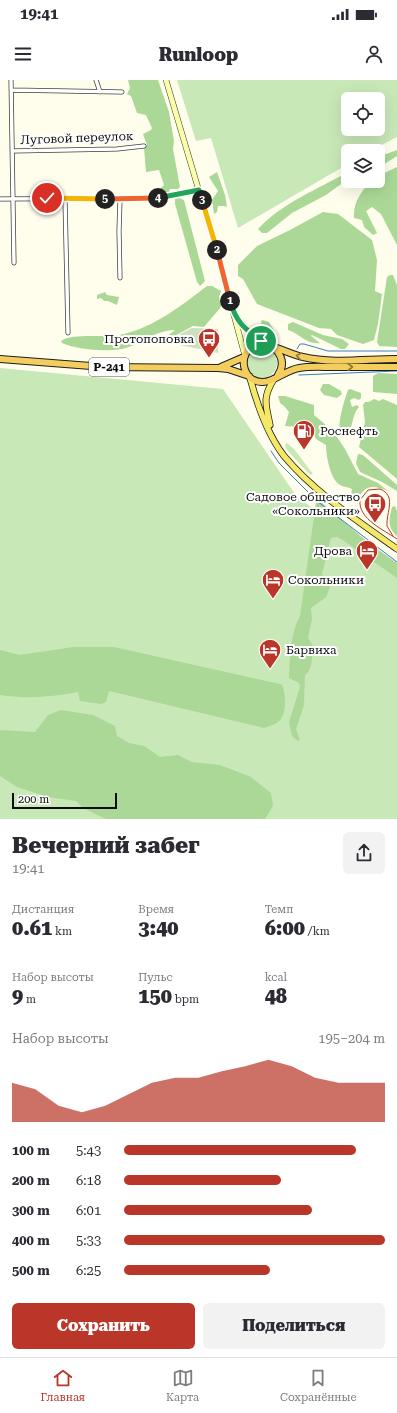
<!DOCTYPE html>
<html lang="ru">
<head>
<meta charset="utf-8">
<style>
	:root { --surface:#fff; --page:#f2f2f3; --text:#2b2b33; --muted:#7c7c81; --line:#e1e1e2; --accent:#b93628 }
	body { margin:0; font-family:"Roboto Serif",serif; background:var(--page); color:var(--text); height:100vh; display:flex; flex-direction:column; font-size:15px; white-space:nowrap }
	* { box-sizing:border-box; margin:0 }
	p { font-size:13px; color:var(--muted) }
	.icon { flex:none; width:22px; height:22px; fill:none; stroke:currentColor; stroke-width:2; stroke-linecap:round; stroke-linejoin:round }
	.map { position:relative; height:739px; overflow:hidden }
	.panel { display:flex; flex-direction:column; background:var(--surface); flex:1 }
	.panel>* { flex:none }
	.buttons { position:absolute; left:341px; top:12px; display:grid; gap:8px }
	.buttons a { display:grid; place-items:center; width:44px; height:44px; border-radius:6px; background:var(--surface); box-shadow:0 4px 16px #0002; font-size:20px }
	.scale { position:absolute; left:12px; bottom:10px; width:105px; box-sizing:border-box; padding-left:4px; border:2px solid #0c0c0c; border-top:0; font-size:11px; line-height:14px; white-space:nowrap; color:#0c0c0c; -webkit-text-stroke:3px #fff; paint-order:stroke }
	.pin { position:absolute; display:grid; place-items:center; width:34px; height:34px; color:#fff; margin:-17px; border:2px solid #fff; border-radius:50%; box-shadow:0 1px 4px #0007 }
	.km { position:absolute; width:20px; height:20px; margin:-10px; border-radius:50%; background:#222; color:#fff; font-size:11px; line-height:20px; text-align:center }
	.round { display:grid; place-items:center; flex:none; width:42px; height:42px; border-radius:6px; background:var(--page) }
	.head { display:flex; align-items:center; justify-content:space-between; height:68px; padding:0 12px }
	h1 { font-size:22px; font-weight:800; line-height:30px }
	.stats { display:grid; grid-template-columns:repeat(3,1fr); gap:6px; height:68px; padding:4px 12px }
	.stats div { display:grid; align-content:center }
	.stats b { font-size:20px; font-weight:800 }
	.stats small { font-size:11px; font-weight:400 }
	.stats p { font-size:11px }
	.chart { height:112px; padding:8px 12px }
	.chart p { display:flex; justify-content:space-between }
	.chart svg { width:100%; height:72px; margin-top:4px; fill:var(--accent); opacity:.7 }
	.primary-button { display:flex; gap:8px; margin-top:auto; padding:8px 12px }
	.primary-button a { flex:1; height:46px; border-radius:6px; background:var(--accent); color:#fff; font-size:16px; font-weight:800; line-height:46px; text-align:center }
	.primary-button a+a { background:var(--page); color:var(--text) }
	ul { padding:0 12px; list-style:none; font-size:13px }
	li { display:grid; grid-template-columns:64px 48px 1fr; align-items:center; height:30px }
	li i { height:10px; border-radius:5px; background:var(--accent) }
	.status { display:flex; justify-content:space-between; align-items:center; height:28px; padding:0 20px; background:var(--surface); direction:ltr }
	.status svg { height:11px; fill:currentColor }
	header { display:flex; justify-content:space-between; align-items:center; height:52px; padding:0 12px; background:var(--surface); font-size:18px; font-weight:800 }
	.tab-bar { display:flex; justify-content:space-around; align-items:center; height:56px; border-top:1px solid var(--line); background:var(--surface); font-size:11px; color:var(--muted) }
	.tab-bar a { display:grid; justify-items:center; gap:2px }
	.tab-bar .selected { color:var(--accent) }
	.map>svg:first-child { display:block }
	.green { fill:#c9e8b7; fill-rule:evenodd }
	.forest { fill:#abd897 }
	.cemetery { fill:#d0dfbf }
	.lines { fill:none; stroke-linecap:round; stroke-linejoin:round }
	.stream { stroke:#3b7cca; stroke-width:1 }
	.minor-casing { stroke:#3f3f3f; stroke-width:5 }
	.secondary-casing { stroke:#2e2e2e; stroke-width:6 }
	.primary-casing { stroke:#1d1d1d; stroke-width:7 }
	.trunk-casing { stroke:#1d1d1d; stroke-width:8 }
	.minor { stroke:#fff; stroke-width:3.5 }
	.secondary { stroke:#fafda9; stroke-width:5 }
	.primary { stroke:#f5e866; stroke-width:5.5 }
	.trunk { stroke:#f3ce5f; stroke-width:6 }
	.tram { stroke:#b93628; stroke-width:1 }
	.oneway { stroke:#8b773a }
	.split-1-casing { stroke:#fff; stroke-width:8 }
	.split-2-casing { stroke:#fff; stroke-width:8 }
	.split-3-casing { stroke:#fff; stroke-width:8 }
	.split-4-casing { stroke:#fff; stroke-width:8 }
	.split-5-casing { stroke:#fff; stroke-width:8 }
	.split-6-casing { stroke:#fff; stroke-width:8 }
	.split-1 { stroke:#22a559; stroke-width:5 }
	.split-2 { stroke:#f0652b; stroke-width:5 }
	.split-3 { stroke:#f5b400; stroke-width:5 }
	.split-4 { stroke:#22a559; stroke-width:5 }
	.split-5 { stroke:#f0652b; stroke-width:5 }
	.split-6 { stroke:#f5b400; stroke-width:5 }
	.labels { text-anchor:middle; stroke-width:4; stroke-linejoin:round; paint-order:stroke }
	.shield { fill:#fff; stroke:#555; stroke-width:1 }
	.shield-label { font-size:11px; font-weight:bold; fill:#0c0c0c }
	.street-label { font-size:12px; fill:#0c0c0c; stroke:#fff }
	.poi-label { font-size:12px; fill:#0c0c0c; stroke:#fff; text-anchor:end }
</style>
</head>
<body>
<div class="status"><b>19:41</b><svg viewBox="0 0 49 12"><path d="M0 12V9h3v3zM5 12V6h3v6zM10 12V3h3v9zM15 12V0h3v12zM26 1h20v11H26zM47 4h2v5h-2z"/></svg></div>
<header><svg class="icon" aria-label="menu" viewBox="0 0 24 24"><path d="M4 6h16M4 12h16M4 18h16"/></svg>Runloop<svg class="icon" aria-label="person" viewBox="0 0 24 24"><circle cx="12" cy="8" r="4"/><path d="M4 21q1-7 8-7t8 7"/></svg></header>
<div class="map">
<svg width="397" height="739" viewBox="0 0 397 739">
	<rect width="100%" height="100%" fill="#fffeec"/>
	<path class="green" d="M177,0H397V57L370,71H348V84L238,148L211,58L196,61ZM348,19H378V49H348Z
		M247 283a15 15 0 1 1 30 0a15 15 0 1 1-30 0Z
		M0,288L223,309L297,417L397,487V739H0Z
		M287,363L294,369L313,394L310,395L286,369L285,365Z"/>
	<path class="forest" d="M128,0H158L169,32L174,61L173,69L180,107L178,109H170L169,112H161L160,109L164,105L159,90L146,92L144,68L147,65L143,54L151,50L152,48L146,35L137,33L131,16L127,14L130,8Z
		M397,70V76L378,88V77Z
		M397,87V165L381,134L372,127L366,131L377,153L373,155L364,147L362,140L354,138C353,122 361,112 371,101H378V96Z
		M217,92L225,115L227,127L224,126H218L217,132L214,134L212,120L218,111L209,97Z
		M348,92V99L326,115L292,133L267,153H262L258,149C282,123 318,109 348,92Z
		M179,118L184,120L205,201L200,206L197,202L175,124V119Z
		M323,132L338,134L372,160L377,180L375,211L382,214L378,244L374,260L363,264L337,255L331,249L319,248L257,224L243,199L238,196V185L257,166L290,150Z
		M390,195H393L397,205V267L379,266L377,262L387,197Z
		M207,206H212L221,211L219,217L221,227L204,247L193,246L167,260L166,265L164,262L158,263L175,250C158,250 144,261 129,267C113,273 77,270 62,263L61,261C73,252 107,259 124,254C156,246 182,225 207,206Z
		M105,212L107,215L119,217L117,225L108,221H104L101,218L97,219V215Z
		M263,240L269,242L275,252L266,253L262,248L261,241Z
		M293,242L323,255L342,259L349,264L345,269H341L312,255L311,256L320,263C307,265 300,254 288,250V244Z
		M378,293L397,294V314L373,312V296Z
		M323,304H329L341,311L342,314L337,318L324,315L320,310Z
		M350,309L361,313V318L359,320L354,318L350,320L352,327L357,325L359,327C352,334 354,344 348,353H341C336,346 345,318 348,310Z
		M278,316H285L314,325V335L333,351L345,369L358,394L378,403L388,411C370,404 365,405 355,423L350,420L352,409C348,407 343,407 340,405C330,399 326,375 326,365L316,359L311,348L285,346L289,332L284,326L280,323Z
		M374,319L379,321L383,319L397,325V399L359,367L365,342L363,325L365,322H369Z
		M358,374L363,375L397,405V411L382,402L360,392L356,383Z
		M316,422H321L369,463L397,483V498L344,461L337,457L331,458L322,494L330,507L326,517L311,528L312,539L308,558L313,566C312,575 313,590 305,595L304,625L296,649L300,660L298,661L292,656L289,642L300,607L299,603L289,598C290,577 290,554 300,536Z
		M395,426L397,431V456C387,447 389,439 392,427Z
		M73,567H114L280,604L282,605C286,614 287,634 279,641C275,645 269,646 264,648L109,611L106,622L101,624L80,621L78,612C54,617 25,619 0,615V570L20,575Z
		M61,630L93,635L115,646L117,656L129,663L144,666L160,677L178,675L192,682L220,685L251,697L271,713L273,726L265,739H106L83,728L76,721L48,717L17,707L0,696V650L35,652L48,635Z"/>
	<path class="cemetery" d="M192,248L218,249V273L180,265V254Z"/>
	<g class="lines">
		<path class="stream" d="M297,269L300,264H304L328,271H397
			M299,295L397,291
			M271,371L279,383L314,418
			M317,421L397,482"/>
		<g class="minor-casing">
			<path id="minor" d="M11,0L14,183
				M96,0L100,12
				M11,10L122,12
				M12,71L117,69L144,66
				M0,119L159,118L199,110
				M65,119L68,253
				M120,198L119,151L120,119"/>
		</g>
		<g class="secondary-casing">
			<path id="secondary" d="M166,0L215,165L245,276
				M235,236L252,254L267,264"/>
		</g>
		<g class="primary-casing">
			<path id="primary" d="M250,298C257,324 267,354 284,376C315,413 358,441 397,469
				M270,345C266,325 262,318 274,299"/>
		</g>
		<g class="trunk-casing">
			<path id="trunk" d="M275,269C283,277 284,286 278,295
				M0,279L104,287L218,288L228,289L249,296
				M397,279C366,279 333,284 303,277C290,275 268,261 256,265C236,272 242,303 263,302C274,302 286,290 299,288C310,286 322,287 333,287C354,287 376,287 397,287
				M221,287L244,277"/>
		</g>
		<use href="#minor" class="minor"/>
		<use href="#secondary" class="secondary"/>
		<use href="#primary" class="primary"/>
		<use href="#trunk" class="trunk"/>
		<path class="tram" d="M393,456L387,446C386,432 397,416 380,409L368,410L360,420C358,439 384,450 397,459"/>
	</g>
	<defs><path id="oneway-chevron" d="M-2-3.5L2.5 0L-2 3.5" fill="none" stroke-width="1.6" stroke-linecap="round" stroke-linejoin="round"/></defs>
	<g class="oneway">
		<use href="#oneway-chevron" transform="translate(299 276) rotate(-167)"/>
		<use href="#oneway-chevron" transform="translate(350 287)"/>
	</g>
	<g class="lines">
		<g class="split-1-casing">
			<path id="split-1" d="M230,221C236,242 244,248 261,261"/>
		</g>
		<g class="split-2-casing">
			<path id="split-2" d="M217,170L230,221"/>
		</g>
		<g class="split-3-casing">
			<path id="split-3" d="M202,120L217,170"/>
		</g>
		<g class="split-4-casing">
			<path id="split-4" d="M158,118L199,110L202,120"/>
		</g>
		<g class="split-5-casing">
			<path id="split-5" d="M105,119L158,118"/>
		</g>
		<g class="split-6-casing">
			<path id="split-6" d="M47,118L105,119"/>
		</g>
		<use href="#split-1" class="split-1"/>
		<use href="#split-2" class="split-2"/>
		<use href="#split-3" class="split-3"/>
		<use href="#split-4" class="split-4"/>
		<use href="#split-5" class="split-5"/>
		<use href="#split-6" class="split-6"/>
	</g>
	<defs>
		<g id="bus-pin" transform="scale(1.15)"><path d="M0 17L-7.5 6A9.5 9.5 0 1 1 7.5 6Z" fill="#b93628" stroke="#fff"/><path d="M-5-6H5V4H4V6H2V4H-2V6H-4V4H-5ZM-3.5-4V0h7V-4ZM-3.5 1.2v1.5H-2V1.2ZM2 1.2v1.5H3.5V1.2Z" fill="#fff"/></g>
		<g id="fuel-pin" transform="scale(1.15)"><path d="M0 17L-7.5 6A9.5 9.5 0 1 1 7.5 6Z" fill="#b93628" stroke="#fff"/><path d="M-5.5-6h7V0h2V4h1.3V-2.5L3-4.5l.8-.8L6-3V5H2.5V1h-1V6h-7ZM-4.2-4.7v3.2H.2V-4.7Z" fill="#fff"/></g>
		<g id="hotel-pin" transform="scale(1.15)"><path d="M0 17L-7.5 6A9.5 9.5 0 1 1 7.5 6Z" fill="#b93628" stroke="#fff"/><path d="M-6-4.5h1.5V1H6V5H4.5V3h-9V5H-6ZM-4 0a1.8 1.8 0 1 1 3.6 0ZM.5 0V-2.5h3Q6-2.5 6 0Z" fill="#fff"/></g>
	</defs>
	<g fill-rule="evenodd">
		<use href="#bus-pin" x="209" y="259"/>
		<use href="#fuel-pin" x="304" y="351"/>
		<use href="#bus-pin" x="375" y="424"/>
		<use href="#hotel-pin" x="367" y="471"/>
		<use href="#hotel-pin" x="273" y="500"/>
		<use href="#hotel-pin" x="270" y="570"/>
	</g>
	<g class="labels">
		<rect class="shield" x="89" y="278" width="40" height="18" rx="3"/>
		<g class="shield-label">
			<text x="109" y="291">Р-241</text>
		</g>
		<g class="street-label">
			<text transform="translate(77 58) rotate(-2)" y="4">Луговой переулок</text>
		</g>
		<g class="poi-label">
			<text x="194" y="263">Протопоповка</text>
			<text x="320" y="355" text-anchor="start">Роснефть</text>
			<text x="360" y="421">Садовое общество<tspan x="360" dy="14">«Сокольники»</tspan></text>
			<text x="352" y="475">Дрова</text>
			<text x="288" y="504" text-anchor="start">Сокольники</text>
			<text x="286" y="574" text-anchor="start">Барвиха</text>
		</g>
	</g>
</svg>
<div class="buttons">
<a><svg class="icon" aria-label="locate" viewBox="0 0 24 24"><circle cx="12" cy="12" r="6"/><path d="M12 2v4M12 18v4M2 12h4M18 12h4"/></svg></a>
<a><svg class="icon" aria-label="layers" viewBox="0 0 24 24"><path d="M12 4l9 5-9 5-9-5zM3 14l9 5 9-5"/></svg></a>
</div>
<div class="scale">200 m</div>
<div class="pin" style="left:261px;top:261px;background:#1e9e55"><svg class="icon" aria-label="arrive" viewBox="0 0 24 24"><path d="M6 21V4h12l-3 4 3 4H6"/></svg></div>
<div class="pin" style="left:47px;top:118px;background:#d93025"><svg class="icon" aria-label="check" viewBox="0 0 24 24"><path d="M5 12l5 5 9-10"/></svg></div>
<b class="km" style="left:230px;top:221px">1</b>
<b class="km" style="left:217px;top:170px">2</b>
<b class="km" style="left:202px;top:120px">3</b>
<b class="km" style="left:158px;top:118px">4</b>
<b class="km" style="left:105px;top:119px">5</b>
</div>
<section class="panel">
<div class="head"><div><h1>Вечерний забег</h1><p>19:41</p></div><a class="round"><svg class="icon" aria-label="share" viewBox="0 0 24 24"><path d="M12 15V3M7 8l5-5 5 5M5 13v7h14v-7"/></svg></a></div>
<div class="stats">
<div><p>Дистанция</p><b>0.61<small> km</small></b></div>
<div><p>Время</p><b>3:40</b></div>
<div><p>Темп</p><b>6:00<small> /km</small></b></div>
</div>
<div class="stats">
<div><p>Набор высоты</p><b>9<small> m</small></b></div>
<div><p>Пульс</p><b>150<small> bpm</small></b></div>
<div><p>kcal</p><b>48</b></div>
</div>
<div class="chart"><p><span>Набор высоты</span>195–204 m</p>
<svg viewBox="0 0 160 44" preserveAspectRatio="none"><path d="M0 44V20L10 24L20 34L30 38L40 34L50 27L60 20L70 17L80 17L90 13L100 10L110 6L120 10L130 17L140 20L150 20L160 20V44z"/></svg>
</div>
<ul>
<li><b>100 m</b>5:43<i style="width:89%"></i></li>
<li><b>200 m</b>6:18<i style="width:60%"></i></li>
<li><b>300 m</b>6:01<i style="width:72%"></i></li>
<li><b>400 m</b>5:33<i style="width:100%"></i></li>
<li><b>500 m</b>6:25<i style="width:56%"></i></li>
</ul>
<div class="primary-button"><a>Сохранить</a><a>Поделиться</a></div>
</section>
<nav class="tab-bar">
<a class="selected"><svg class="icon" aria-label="home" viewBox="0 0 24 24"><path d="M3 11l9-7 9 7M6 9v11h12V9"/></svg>Главная</a>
<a><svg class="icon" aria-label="map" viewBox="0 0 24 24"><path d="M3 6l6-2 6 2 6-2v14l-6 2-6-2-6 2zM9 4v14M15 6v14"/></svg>Карта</a>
<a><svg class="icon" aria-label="saved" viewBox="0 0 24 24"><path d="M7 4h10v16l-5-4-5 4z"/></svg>Сохранённые</a>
</nav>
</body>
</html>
